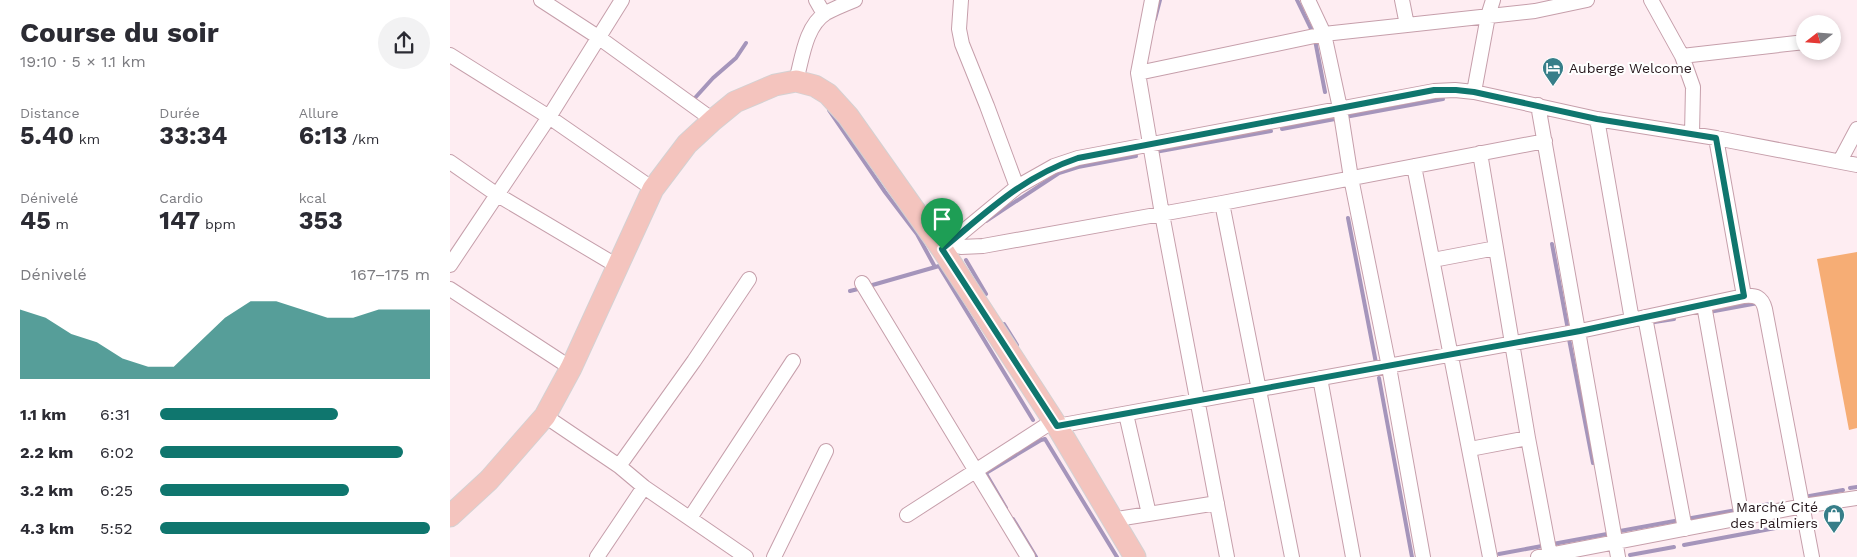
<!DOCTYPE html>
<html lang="fr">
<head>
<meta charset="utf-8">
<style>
	:root { --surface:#fff; --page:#f2f2f3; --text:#2b2b33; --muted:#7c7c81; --accent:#0f766e }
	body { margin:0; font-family:"Work Sans",sans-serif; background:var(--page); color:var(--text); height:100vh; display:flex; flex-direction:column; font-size:19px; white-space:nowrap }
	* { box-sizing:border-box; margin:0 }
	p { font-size:16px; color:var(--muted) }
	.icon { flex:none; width:28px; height:28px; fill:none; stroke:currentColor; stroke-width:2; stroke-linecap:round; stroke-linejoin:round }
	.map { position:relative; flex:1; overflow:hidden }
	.details { display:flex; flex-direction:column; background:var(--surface); width:450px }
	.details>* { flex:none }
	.needle { width:32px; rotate:253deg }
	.tools { position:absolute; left:1346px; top:15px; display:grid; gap:10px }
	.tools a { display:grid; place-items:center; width:45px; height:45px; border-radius:50%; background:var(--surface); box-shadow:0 2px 8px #0003; font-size:25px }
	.pin { position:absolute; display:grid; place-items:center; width:42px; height:42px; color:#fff; margin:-51px -21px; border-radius:50% 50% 50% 0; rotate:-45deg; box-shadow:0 0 5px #0007 }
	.pin .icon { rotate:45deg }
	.round { display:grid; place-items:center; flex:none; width:52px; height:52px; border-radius:26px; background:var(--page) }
	.headline { display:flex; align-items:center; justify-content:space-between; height:85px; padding:0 20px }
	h1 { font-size:28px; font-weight:700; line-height:38px }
	.figures { display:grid; grid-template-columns:repeat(3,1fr); gap:8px; height:85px; padding:5px 20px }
	.figures div { display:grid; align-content:center }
	.figures b { font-size:25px; font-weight:700 }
	.figures small { font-size:14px; font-weight:400 }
	.figures p { font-size:14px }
	.chart { height:140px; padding:10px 20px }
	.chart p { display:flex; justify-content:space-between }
	.chart svg { width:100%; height:90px; margin-top:5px; fill:var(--accent); opacity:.7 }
	ul { padding:0 20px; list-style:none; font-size:16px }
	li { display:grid; grid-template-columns:80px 60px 1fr; align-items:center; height:38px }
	li i { height:12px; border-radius:6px; background:var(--accent) }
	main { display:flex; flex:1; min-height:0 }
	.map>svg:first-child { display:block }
	.pitch { fill:#f6ad75 }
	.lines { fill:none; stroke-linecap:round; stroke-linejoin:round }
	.stream { stroke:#a595bb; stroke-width:4 }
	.street-casing { stroke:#c69fab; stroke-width:16 }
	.primary-casing { stroke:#d4d1d2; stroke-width:23 }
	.street { stroke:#fff; stroke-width:14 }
	.primary { stroke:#f4c4be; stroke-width:21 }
	.route-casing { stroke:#fff; stroke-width:10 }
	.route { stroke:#0f766e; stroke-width:6 }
	.labels { text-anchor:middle; stroke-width:4; stroke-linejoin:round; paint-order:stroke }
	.poi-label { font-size:14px; fill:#27181d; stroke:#fff; text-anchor:start }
</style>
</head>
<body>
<main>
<section class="details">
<div class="headline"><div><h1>Course du soir</h1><p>19:10 · 5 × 1.1 km</p></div><a class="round"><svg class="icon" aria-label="share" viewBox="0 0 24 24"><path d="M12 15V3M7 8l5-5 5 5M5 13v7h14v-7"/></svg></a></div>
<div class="figures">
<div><p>Distance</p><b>5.40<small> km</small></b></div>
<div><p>Durée</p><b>33:34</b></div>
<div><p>Allure</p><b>6:13<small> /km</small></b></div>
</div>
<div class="figures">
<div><p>Dénivelé</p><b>45<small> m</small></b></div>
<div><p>Cardio</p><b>147<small> bpm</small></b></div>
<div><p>kcal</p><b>353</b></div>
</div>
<div class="chart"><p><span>Dénivelé</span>167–175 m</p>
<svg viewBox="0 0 160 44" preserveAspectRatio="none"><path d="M0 44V10L10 14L20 22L30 26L40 34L50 38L60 38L70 26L80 14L90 6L100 6L110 10L120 14L130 14L140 10L150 10L160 10V44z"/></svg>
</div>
<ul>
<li><b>1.1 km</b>6:31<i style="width:66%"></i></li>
<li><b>2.2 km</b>6:02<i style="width:90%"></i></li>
<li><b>3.2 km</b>6:25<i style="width:70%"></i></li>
<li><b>4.3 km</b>5:52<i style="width:100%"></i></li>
</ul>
</section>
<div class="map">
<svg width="1407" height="557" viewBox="0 0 1407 557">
	<rect width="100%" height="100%" fill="#feedf2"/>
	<path class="pitch" d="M1407,252V428L1399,430L1367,259Z"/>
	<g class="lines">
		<path class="stream" d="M847,0L863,33
			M705,19L710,0
			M865,40L875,92
			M244,99L263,78L286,58L296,43
			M379,110L435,192L467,234L485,267
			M895,117L993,99
			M832,129L885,119
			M705,152L821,131
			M898,218L926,363
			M536,221L609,173L628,167L686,156
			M1102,244L1118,330
			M516,260L536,294
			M419,286L489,266L583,420
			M400,291L412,288
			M1259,312L1308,303
			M1198,323L1224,319
			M554,324L567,345
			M1119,339L1143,463
			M929,378L962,557
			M535,472L556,508
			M536,473L591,440L595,439L667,557
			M1400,488L1407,487
			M1354,497L1393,490
			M563,519L586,557
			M1236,519L1320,504
			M1170,531L1230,520
			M1234,545L1352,523
			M1049,554L1157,534
			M1180,555L1224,547"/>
		<g class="street-casing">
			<path id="street" d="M91,0L148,37L263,120
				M366,0L374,14
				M511,0L509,29L512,44L537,106L567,187
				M702,0L688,73L712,214L777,557
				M858,0L874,34L890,108L901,178L939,367L973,557
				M952,0L957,25L1085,11L1137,0
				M1201,0L1232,56L1243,87L1242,134
				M0,55L99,117L203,189
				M1232,56L1355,42
				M688,73L874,34L957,25
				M346,81C352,60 355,26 376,13C385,8 395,4 405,0
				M1024,92L1038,16L1043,0
				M1088,105L1168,557
				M1147,119L1182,320
				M1266,138L1294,296
				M1030,153L1078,438L1100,555
				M1390,161L1407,129
				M0,162L46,194L169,267
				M964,166L1040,557
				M772,203L842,557
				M501,242L511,247L533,246L772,203L1095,141
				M492,249L567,187L604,166L628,158L984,91L1005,90L1024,92L1147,119L1266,138L1407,165
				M983,260L1046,248
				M0,265L99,117L172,0
				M412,283L578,557
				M0,289L121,368
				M1254,305L1292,518
				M1195,317L1235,529
				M870,378L903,557
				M676,414L699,514
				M95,416L169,466L194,487L296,557
				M607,426L1130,331L1294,296C1306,295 1312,297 1315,309L1362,557
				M1020,449L1078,438
				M169,466L244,361L299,279
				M457,515L603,421
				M240,518L343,361
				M661,520L767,503
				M147,557L194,487
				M324,557L376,451
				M1088,557L1353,506L1407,498"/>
		</g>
		<g class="primary-casing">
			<path id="primary" d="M0,516L39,480L95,416L121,368L203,189L237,144L263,120L285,102L325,85L346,81L365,86L378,94L398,116L492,249L607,426L685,557"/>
		</g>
		<use href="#street" class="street"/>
		<use href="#primary" class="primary"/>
	</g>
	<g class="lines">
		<g class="route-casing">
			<path id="route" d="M984,90H1006L1024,92L1147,119L1266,138L1294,296L1130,331L607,426L492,249C537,212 572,177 628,158Z"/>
		</g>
		<use href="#route" class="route"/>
	</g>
	<defs>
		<g id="hotel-pin" transform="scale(1.125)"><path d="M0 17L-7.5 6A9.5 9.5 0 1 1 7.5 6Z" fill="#377e89" stroke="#fff"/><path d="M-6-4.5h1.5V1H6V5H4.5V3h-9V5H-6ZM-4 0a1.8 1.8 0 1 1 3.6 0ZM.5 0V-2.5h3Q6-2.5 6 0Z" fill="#fff"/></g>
		<g id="shop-pin" transform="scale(1.125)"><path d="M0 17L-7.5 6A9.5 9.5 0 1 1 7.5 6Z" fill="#377e89" stroke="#fff"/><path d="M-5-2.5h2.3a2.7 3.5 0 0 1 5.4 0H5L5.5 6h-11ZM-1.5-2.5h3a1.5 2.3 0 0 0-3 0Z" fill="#fff"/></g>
	</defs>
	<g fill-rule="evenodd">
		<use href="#hotel-pin" x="1103" y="68"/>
		<use href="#shop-pin" x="1384" y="515"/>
	</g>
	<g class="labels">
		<g class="poi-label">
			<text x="1119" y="73">Auberge Welcome</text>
			<text x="1368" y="512" text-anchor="end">Marché Cité<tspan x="1368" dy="16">des Palmiers</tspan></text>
		</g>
	</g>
</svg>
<div class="tools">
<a><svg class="needle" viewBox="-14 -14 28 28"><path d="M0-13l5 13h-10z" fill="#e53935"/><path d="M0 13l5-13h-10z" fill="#7c7c81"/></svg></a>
</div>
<div class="pin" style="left:492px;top:249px;background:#1e9e55"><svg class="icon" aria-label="arrive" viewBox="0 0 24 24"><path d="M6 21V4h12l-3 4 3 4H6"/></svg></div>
</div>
</main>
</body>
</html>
